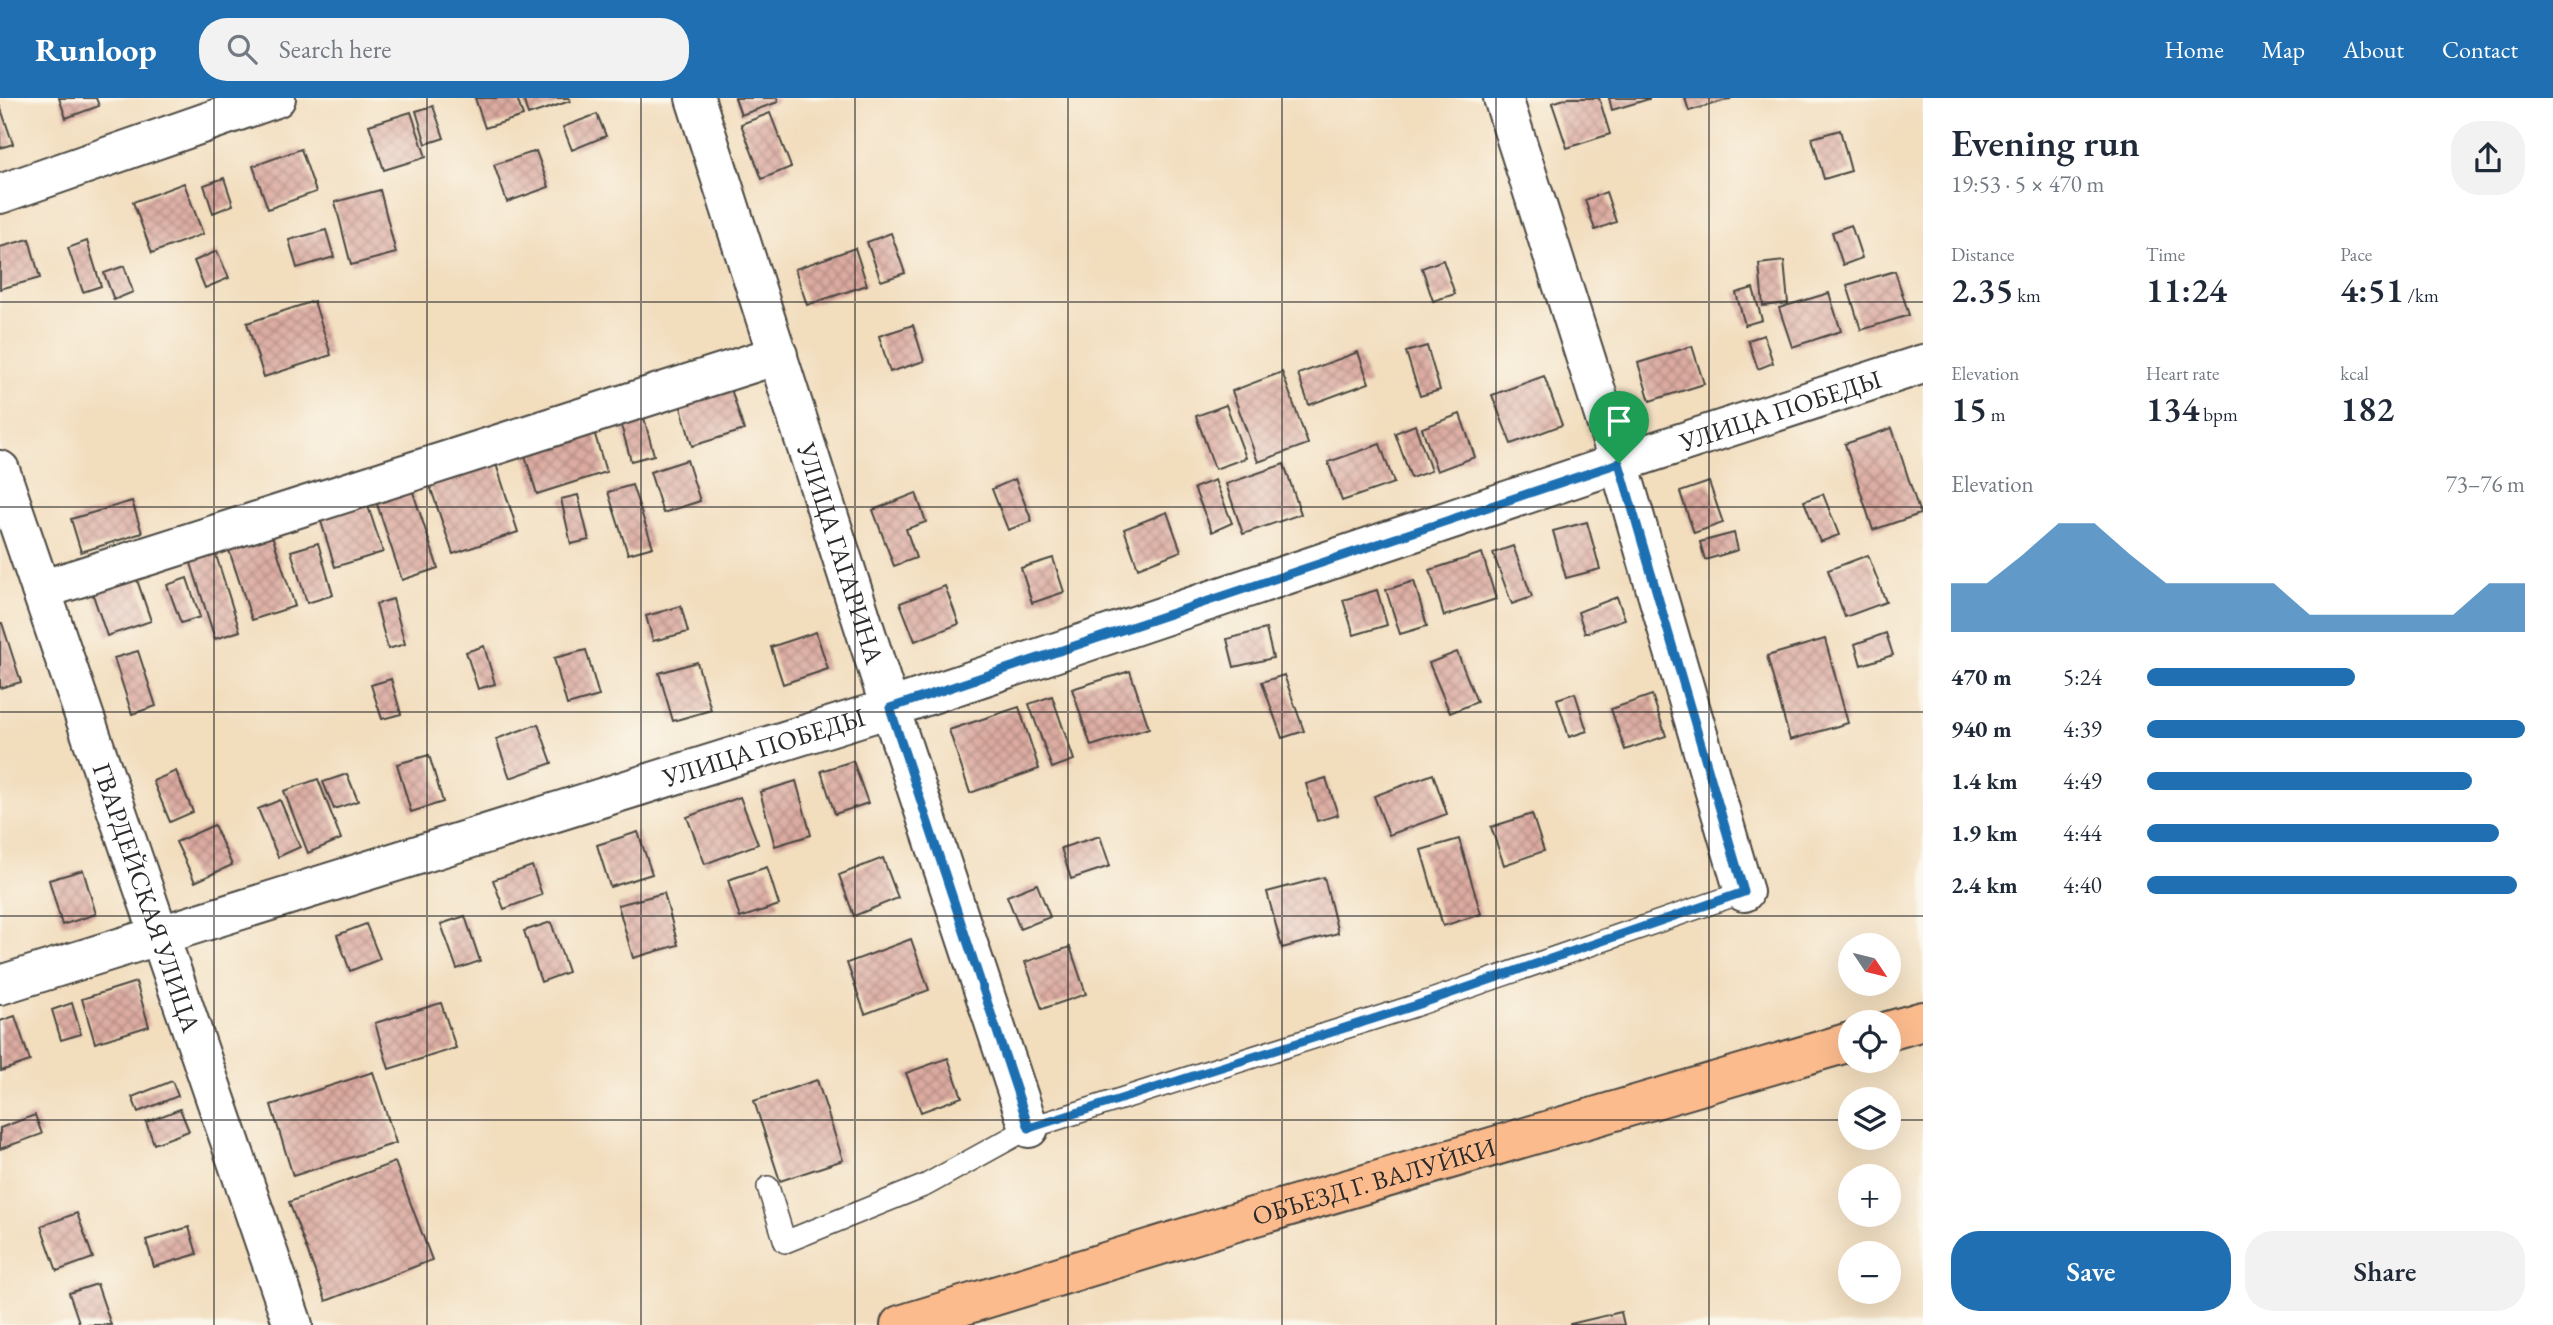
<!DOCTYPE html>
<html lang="en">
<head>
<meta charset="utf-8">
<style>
	:root { --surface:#fff; --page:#f2f2f3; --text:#1f2937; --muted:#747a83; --accent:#1f6fb2 }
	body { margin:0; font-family:"EB Garamond",serif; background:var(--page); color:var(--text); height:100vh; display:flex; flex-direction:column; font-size:26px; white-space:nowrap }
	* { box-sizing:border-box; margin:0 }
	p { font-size:23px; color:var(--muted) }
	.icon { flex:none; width:38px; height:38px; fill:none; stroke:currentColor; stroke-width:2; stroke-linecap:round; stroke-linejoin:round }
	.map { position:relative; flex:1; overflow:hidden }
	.drawer { display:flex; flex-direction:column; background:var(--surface); width:630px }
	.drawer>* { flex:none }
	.needle { width:46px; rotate:125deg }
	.tools { position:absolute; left:1838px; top:835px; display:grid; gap:14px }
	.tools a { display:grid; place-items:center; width:63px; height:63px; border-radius:50%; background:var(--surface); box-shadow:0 7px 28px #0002; font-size:35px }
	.pin { position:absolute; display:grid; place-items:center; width:60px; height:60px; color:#fff; margin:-72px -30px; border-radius:50% 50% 50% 0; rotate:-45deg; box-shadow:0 0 7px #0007 }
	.pin .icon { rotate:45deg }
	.round { display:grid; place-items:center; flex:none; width:74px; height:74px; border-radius:28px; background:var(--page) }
	.overview { display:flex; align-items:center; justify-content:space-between; height:119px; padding:0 28px }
	h1 { font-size:38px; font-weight:600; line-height:52px }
	.metrics { display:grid; grid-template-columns:repeat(3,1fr); gap:10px; height:119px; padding:7px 28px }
	.metrics div { display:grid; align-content:center }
	.metrics b { font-size:35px; font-weight:600 }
	.metrics small { font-size:19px; font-weight:400 }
	.metrics p { font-size:19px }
	.chart { height:196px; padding:14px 28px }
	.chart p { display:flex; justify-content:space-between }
	.chart svg { width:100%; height:126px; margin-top:7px; fill:var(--accent); opacity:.7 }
	.button { display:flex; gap:14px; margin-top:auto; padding:14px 28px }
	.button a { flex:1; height:80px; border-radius:28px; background:var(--accent); color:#fff; font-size:28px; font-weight:600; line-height:80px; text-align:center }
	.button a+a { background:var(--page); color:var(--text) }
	ul { padding:0 28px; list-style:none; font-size:23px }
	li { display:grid; grid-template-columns:112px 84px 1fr; align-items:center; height:52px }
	li i { height:18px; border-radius:9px; background:var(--accent) }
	header { display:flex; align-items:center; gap:42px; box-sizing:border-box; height:98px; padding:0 35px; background:var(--accent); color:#fff }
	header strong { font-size:33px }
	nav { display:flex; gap:38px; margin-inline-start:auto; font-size:24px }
	.search { width:490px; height:63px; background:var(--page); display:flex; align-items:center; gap:18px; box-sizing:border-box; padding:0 24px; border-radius:28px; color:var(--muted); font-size:26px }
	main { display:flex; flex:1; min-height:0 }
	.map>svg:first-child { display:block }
	.building { fill:url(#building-cross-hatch) }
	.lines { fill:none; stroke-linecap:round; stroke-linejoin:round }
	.service-casing { stroke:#494641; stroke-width:24 }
	.minor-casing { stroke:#494641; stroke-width:42 }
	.tertiary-casing { stroke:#494641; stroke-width:42 }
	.primary-casing { stroke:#494641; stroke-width:42 }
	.service { stroke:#fff; stroke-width:21 }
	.minor { stroke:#fff; stroke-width:38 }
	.tertiary { stroke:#fff; stroke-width:38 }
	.primary { stroke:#fbbb8d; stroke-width:38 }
	.route-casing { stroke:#fff; stroke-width:14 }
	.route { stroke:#1f6fb2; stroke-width:9 }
	.grid { fill:none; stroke:#2b2b2b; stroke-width:2; stroke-opacity:0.55 }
	.labels { text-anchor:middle; stroke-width:5; stroke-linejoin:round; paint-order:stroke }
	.street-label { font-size:26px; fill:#2b2b2b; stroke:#fbf7ec }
</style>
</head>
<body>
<header>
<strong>Runloop</strong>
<div class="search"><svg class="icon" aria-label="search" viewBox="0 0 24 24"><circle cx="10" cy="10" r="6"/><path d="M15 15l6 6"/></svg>Search here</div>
<nav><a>Home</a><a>Map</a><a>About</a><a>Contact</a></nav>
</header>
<main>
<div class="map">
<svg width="1923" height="1227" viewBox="0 0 1923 1227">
	<defs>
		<pattern id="building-cross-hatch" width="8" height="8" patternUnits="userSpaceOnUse" patternTransform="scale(1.75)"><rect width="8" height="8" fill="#dcaba1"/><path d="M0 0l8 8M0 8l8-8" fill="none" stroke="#b38b83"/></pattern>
	</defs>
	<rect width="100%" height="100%" fill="#fbf7ec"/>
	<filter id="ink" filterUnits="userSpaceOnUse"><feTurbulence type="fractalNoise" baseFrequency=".0143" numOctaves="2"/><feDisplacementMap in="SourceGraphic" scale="14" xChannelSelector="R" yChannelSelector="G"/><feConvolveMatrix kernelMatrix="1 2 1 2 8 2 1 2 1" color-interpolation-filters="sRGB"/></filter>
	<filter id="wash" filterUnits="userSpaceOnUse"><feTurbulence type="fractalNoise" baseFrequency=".00686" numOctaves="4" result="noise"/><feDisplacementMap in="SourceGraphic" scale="28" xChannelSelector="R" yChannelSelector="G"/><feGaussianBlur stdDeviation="1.57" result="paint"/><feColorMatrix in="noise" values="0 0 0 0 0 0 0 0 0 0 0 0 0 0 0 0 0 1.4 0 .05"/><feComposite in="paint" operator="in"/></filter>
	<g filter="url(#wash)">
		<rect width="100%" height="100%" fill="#f2ddbd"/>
		<g id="blocks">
			<path class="building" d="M59,0H96L99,8L66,20Z
				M475,0H517L523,18L485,30Z
				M523,0H569L570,3L528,17Z
				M735,0H777L778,4L741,17Z
				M1568,0H1599L1610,36L1567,50L1552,5Z
				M1609,0H1649V1L1612,12Z
				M1685,0H1729L1730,1L1689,13Z
				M0,8L13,46L0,50Z
				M433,8L444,40L426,46L416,13Z
				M411,14L426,59L384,72L369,27Z
				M770,15L791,69L762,81L741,26Z
				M597,16L606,38L572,52L563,29Z
				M1840,32L1851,73L1824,81L1812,40Z
				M301,51L316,94L268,111L253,68Z
				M536,53L549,89L507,104L494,67Z
				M224,80L233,107L213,115L204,87Z
				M184,85L203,136L152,155L133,104Z
				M380,92L396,155L351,167L335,104Z
				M1606,94L1616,124L1595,132L1585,102Z
				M1851,127L1862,160L1843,167L1832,134Z
				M326,132L334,159L297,170L289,142Z
				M891,135L905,175L881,183L867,144Z
				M29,141L40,180L0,191V149Z
				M87,143L101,188L83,194L68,150Z
				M855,150L867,187L807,207L795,171Z
				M217,153L229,180L205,190L194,163Z
				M1443,162L1455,196L1433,203L1422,170Z
				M1784,163L1788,205L1763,208L1759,166Z
				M124,168L133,194L114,202L104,175Z
				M1895,173L1909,217L1861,232L1847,187Z
				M1753,190L1762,222L1745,227L1736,195Z
				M1829,195L1841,233L1792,249L1779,210Z
				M314,203L331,257L264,279L247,225Z
				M913,227L924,263L890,274L879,238Z
				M1764,237L1773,265L1758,271L1748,242Z
				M1427,248L1440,292L1420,298L1406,254Z
				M1692,248L1704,286L1650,303L1638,265Z
				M1358,254L1369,285L1309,307L1298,276Z
				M1282,274L1308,346L1258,364L1232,293Z
				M1544,278L1562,327L1511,346L1492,297Z
				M731,291L744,332L692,348L680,306Z
				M1226,307L1246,360L1215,371L1196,318Z
				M1460,316L1475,359L1437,373L1422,330Z
				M644,320L654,357L631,363L621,327Z
				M1415,327L1431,373L1411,380L1395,335Z
				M593,330L606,374L537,396L523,351Z
				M1892,330L1920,416L1873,432L1845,346Z
				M1380,346L1394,385L1342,403L1328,364Z
				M687,362L700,403L663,415L650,374Z
				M496,366L518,434L453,456L430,388Z
				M1284,366L1301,416L1243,436L1226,386Z
				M1015,381L1032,423L1008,432L992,391Z
				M1215,382L1232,425L1212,434L1194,390Z
				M1709,384L1723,425L1694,435L1680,394Z
				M632,387L653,449L628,456L608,394Z
				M412,391L438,470L402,482L376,403Z
				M916,395L926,424L906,431L916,460L894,468L873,412Z
				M1823,396L1839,437L1820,444L1804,403Z
				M578,397L589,442L571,446L561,401Z
				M366,402L383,454L335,469L319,417Z
				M132,403L142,435L81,454L71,421Z
				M1167,414L1181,453L1138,470L1124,431Z
				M1587,424L1600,471L1566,480L1553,433Z
				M270,431L295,508L252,522L227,446Z
				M1734,435L1738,452L1705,462L1700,444Z
				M318,445L333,497L307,505L291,453Z
				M1513,448L1532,499L1512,506L1493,455Z
				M215,454L240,533L215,541L190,462Z
				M1482,455L1496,501L1444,518L1430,472Z
				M1868,457L1886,504L1845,519L1828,472Z
				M1053,460L1064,494L1032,505L1021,470Z
				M135,476L151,523L107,538L91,491Z
				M187,480L200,519L181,525L167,487Z
				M1414,483L1427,528L1400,536L1386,492Z
				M945,488L959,526L915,543L900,505Z
				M1377,492L1387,527L1354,537L1343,502Z
				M1617,499L1625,521L1585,535L1578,514Z
				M393,501L405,546L388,551L376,506Z
				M681,508L688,534L653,543L646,518Z
				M0,525H2L21,584L0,590Z
				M1266,531L1273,560L1234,569L1227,541Z
				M816,534L828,571L783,586L771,549Z
				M1886,535L1893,557L1861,567L1855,546Z
				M1825,541L1848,625L1790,642L1767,558Z
				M484,548L495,586L478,591L466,554Z
				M586,552L599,598L567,607L554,560Z
				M138,553L156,608L132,616L114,560Z
				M1457,554L1477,604L1450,615L1429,565Z
				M697,564L711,612L673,623L659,575Z
				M1130,573L1149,630L1091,648L1072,591Z
				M1284,577L1304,633L1282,640L1262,584Z
				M391,581L401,616L382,621L371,587Z
				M1575,595L1587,633L1569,639L1557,601Z
				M1652,597L1666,638L1625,652L1611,611Z
				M1052,598L1074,662L1052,670L1029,606Z
				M1019,609L1039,671L970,695L949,632Z
				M538,626L552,665L510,680L496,641Z
				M429,657L443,704L411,714L397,666Z
				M853,663L868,705L835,716L821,673Z
				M176,673L193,714L170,724L153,683Z
				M347,676L358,703L334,711L323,684Z
				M1433,676L1447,716L1389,737L1374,698Z
				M1326,680L1338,717L1317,723L1306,686Z
				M318,681L341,741L308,755L284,693Z
				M796,683L811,737L775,748L760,694Z
				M740,699L758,746L705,766L687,719Z
				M280,702L300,749L278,759L258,711Z
				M1532,716L1544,753L1504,767L1491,729Z
				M214,727L232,767L195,784L176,744Z
				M638,734L652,776L610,789L597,747Z
				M1100,738L1110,768L1071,781L1061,750Z
				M1459,741L1481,816L1443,828L1421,752Z
				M883,760L898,800L854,818L839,777Z
				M532,768L542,797L504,811L493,782Z
				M767,769L779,807L740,820L728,782Z
				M83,772L96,816L62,827L49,782Z
				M1324,779L1338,835L1282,850L1267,794Z
				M1037,786L1050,819L1020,831L1007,798Z
				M664,795L678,847L633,860L618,807Z
				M465,818L480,863L457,871L441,826Z
				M551,824L568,874L541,884L524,833Z
				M366,826L380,861L350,873L337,837Z
				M911,841L929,892L865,916L847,865Z
				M1070,849L1086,896L1042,911L1025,864Z
				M136,884L149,928L95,945L82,901Z
				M72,905L81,936L61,942L52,912Z
				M441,905L456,950L389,971L375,925Z
				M15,918L30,963L1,973L0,923Z
				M948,960L962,999L921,1014L906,975Z
				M373,974L396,1045L293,1078L271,1007Z
				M817,982L843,1062L780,1083L754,1003Z
				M172,983L178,998L138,1014L132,999Z
				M180,1011L189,1033L154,1046L146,1024Z
				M35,1017L42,1036L0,1051V1030Z
				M395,1064L432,1162L326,1203L289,1104Z
				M77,1115L93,1160L57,1173L41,1128Z
				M189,1129L197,1156L154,1169L146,1142Z
				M97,1186L111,1227H80L69,1195Z
				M1621,1214L1624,1227H1570V1226Z"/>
		</g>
	</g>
	<g filter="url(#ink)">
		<use href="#blocks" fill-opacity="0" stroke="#494641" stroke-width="2"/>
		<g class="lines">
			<g class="service-casing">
				<path id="service" d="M768,1089L785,1144L926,1087L1029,1030L1414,908L1744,794"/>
			</g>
			<g class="minor-casing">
				<g id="minor">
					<path id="s1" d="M695,0L890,610L1029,1030"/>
					<path d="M1503,0L1619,365L1744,794"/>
					<path d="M0,96L276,0"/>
					<path d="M41,492L778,257"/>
					<path id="s2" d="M0,887L890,610L1619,365L1923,266"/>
				</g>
			</g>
			<g class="tertiary-casing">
				<g id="tertiary">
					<path id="s3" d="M0,372L293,1227"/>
				</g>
			</g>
			<g class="primary-casing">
				<g id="primary">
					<path d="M1888,933L1923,923"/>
					<path id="s4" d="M900,1227L1239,1123L1850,944"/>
				</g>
			</g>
			<use href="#service" class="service"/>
			<use href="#minor" class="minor"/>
			<use href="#tertiary" class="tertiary"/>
			<use href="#primary" class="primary"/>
		</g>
	</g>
	<g class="lines" filter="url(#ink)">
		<g class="route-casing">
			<path id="route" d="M1619,365L1744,794L1414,908L1029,1030L890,610Z"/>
		</g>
		<use href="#route" class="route"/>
	</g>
	<path class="grid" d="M214,0V1227M427,0V1227M641,0V1227M855,0V1227M1068,0V1227M1282,0V1227M1496,0V1227M1709,0V1227M0,204H1923M0,409H1923M0,614H1923M0,818H1923M0,1022H1850M1888,1022H1923"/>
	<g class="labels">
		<g class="street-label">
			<text dy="9" stroke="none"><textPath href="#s2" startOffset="1871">УЛИЦА ПОБЕДЫ</textPath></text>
			<text dy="9" stroke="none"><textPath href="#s1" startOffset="478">УЛИЦА ГАГАРИНА</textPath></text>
			<text dy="9" stroke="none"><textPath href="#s2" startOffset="800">УЛИЦА ПОБЕДЫ</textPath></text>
			<text dy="9" stroke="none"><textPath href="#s3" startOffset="452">ГВАРДЕЙСКАЯ УЛИЦА</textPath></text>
			<text dy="9" stroke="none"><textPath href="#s4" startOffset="495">ОБЪЕЗД Г. ВАЛУЙКИ</textPath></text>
		</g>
	</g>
</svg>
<div class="tools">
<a><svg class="needle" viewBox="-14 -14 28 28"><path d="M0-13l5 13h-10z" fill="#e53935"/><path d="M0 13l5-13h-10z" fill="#747a83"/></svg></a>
<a><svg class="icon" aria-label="locate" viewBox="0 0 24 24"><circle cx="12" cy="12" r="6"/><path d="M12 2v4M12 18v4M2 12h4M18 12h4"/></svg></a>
<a><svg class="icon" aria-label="layers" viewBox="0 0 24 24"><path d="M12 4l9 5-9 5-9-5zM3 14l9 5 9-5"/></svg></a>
<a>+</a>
<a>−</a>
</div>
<div class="pin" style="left:1619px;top:365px;background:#1e9e55"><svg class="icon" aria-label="arrive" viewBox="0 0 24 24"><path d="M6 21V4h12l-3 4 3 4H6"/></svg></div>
</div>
<section class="drawer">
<div class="overview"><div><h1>Evening run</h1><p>19:53 · 5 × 470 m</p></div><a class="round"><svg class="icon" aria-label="share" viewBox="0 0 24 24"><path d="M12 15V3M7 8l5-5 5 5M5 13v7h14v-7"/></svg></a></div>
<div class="metrics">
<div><p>Distance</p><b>2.35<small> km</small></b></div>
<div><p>Time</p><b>11:24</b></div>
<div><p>Pace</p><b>4:51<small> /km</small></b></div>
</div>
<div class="metrics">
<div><p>Elevation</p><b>15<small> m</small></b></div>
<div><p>Heart rate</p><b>134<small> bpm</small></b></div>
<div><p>kcal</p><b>182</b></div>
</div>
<div class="chart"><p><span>Elevation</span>73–76 m</p>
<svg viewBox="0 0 160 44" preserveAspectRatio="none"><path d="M0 44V27L10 27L20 17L30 6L40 6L50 17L60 27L70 27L80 27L90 27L100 38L110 38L120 38L130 38L140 38L150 27L160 27V44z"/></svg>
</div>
<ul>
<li><b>470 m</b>5:24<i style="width:55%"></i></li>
<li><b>940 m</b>4:39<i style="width:100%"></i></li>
<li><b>1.4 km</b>4:49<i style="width:86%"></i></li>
<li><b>1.9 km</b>4:44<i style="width:93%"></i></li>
<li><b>2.4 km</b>4:40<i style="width:98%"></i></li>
</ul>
<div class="button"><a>Save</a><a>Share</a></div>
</section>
</main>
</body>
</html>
